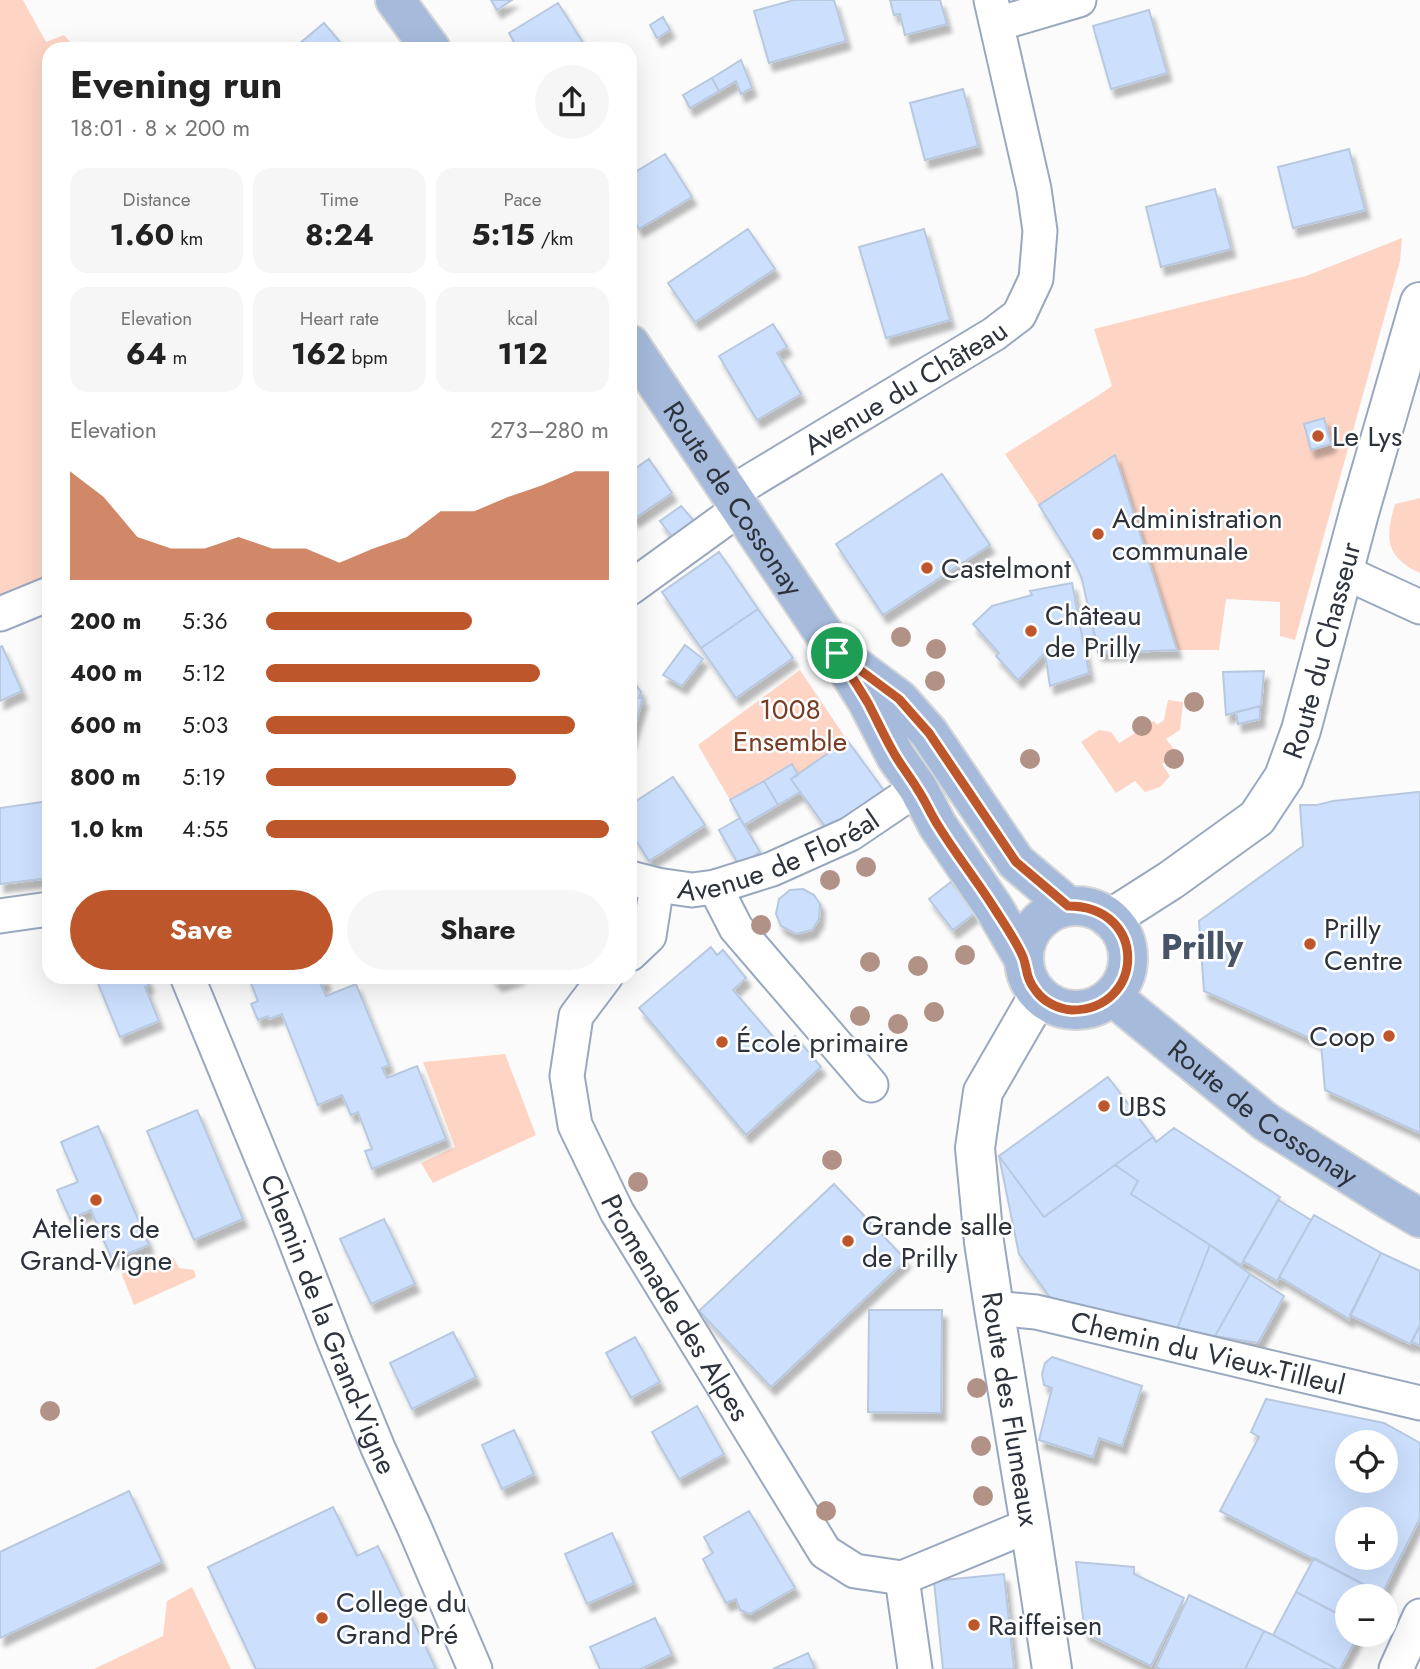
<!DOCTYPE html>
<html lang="en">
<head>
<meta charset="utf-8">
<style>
	:root { --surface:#fff; --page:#f6f6f6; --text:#222; --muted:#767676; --accent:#bd562a }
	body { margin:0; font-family:Jost,sans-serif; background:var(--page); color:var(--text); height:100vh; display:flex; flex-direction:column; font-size:26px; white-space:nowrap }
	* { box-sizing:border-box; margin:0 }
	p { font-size:23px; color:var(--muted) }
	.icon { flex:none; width:38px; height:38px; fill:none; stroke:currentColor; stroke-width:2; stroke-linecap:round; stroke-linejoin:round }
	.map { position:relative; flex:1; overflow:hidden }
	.details { position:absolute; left:42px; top:42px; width:595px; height:942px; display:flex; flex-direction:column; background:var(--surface); border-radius:21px; box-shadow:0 7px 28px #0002 }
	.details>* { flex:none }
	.fabs { position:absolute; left:1335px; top:1430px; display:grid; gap:14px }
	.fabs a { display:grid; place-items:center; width:63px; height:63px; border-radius:50%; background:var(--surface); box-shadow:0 7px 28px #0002; font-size:35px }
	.pin { position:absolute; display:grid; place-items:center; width:60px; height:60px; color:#fff; margin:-30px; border:4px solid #fff; border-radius:50%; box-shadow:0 2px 7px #0007 }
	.round { display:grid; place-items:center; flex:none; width:74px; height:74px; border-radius:37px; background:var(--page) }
	.overview { display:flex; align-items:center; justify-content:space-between; height:119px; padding:0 28px }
	h1 { font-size:38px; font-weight:700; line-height:52px }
	.figures { display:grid; grid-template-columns:repeat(3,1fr); gap:10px; height:119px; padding:7px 28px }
	.figures div { display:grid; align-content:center; border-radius:18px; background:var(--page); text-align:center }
	.figures b { font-size:30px; font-weight:700 }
	.figures small { font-size:19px; font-weight:400 }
	.figures p { font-size:19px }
	.chart { height:196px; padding:14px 28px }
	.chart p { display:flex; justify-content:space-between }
	.chart svg { width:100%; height:126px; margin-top:7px; fill:var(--accent); opacity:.7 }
	.button { display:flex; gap:14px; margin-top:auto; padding:14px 28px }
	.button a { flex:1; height:80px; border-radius:42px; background:var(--accent); color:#fff; font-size:28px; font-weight:700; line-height:80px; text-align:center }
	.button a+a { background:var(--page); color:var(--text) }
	ul { padding:0 28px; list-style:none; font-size:23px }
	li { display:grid; grid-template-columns:112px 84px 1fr; align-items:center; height:52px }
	li i { height:18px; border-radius:9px; background:var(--accent) }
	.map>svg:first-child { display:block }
	.green { fill:#fed5c5 }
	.building { fill:#cce0fe; stroke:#b8c8df; stroke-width:2; fill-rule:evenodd; filter:url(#shadow) }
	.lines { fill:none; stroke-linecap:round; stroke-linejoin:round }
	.minor-casing { stroke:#99a8bf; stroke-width:37 }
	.tertiary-casing { stroke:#99a8bf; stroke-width:42 }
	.primary-casing { stroke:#d5d6d8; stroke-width:42 }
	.minor { stroke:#fff; stroke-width:33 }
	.tertiary { stroke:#fff; stroke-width:38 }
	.primary { stroke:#a6bbdc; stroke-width:38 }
	.tree { fill:#b29286 }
	.route-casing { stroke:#fff; stroke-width:14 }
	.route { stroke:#bd562a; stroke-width:9 }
	.poi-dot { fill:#bd562a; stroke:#fff; stroke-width:2.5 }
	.labels { text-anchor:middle; stroke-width:5; stroke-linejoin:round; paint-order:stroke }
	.street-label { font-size:28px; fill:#2d333c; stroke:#fff }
	.poi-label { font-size:28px; fill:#2d333c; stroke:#fff; text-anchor:start }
	.park-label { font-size:28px; fill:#773d26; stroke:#fff }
	.district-label { font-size:35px; font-weight:bold; fill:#475468; stroke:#fff }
</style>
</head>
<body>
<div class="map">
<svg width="1420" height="1669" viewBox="0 0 1420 1669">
	<defs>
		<filter id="shadow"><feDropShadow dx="4.5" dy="8" stdDeviation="2" flood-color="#0004"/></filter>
	</defs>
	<rect width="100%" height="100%" fill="#fbfbfb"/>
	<path class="green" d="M0,0H23L46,42L64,35L76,49H49V576L0,595Z
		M1402,238L1400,261L1295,640L1280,636V602L1226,599L1219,650H1177L1115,455L1039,505L1005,454L1099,395L1112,386L1094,329L1306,276Z
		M1420,498V573C1385,557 1385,538 1395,504Z
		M800,670L847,740L798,775L792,764L730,800L698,745Z
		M1168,700L1183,702L1180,730L1166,739L1178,754L1162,764L1170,776L1160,787L1145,792L1135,781L1116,793L1081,742L1099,730L1111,732L1119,743L1154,721L1157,725L1164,720Z
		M505,1054L536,1135L433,1183L421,1163L455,1147L423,1062Z
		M163,1255L173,1257L179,1268L194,1270L196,1277L134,1305L122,1275L123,1271Z
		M192,1587L231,1669H94L163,1636L167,1601Z"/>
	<path class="building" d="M491,0H512L497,10Z
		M794,0H834L846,41L769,63L754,11Z
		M890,0H940L947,24L905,35L900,14L894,15Z
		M558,3L585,46L581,49H518L509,33Z
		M1149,10L1167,73L1111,89L1093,26Z
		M663,17L670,30L657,38L650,25Z
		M324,23L346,49H293Z
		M741,60L752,88L741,94L736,81L719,91L712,78Z
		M712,78L719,91L690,108L683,95Z
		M963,89L978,146L925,160L910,103Z
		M1349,149L1365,210L1293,228L1278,167Z
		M665,154L692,197L639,229L630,214V175Z
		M1215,189L1231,249L1161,267L1146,207Z
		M748,229L775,269L695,322L668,283Z
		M924,229L950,320L886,338L859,247Z
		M773,324L787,347L777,353L801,394L757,420L719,356Z
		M1324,418L1331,444L1311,450L1304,424Z
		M1115,455L1177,650L1098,653L1082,579L1075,563L1039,505Z
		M649,459L672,493L634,519L630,513V472Z
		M942,474L990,545L883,615L836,544Z
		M681,506L695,522L673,538L660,521Z
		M719,552L758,609L701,648L662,592Z
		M1072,583L1089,673L1050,686L1045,653L1018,680L996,656L999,653L973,624L992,606L1032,595L1030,591Z
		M758,609L793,658L736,698L701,648Z
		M1091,620L1095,635L1083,639L1079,622Z
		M685,645L703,659L682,686L663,675Z
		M2,646L22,691L0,701V647Z
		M1264,671L1261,706L1226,715L1223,672Z
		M630,677L641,692L639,698H643L630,742Z
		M1260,706V719L1238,724L1236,712Z
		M847,740L885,792L829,832L791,779Z
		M792,764L798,775L791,779L800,792L778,805L764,781Z
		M673,777L705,825L649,861L630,831V805Z
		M764,781L778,805L744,825L730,800Z
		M1418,792H1420V1133L1325,1090L1321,1043L1204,991L1199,921L1303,846L1300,805H1317L1333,801Z
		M49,801V878L0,884V808Z
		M740,818L760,852L739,865L719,830Z
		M951,882L975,913L953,930L929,899Z
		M803,889L814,895L820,904L819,919L812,930L796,934L781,926L776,914L779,899L790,890Z
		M711,947L717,955L723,950L746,978L733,990L782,1047L795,1036L821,1067L746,1135L639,1008Z
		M95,976H146L149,985L145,987L159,1021L120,1037Z
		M248,976H324L326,983L321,985L326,996L356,984L389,1065L382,1068L387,1078L417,1066L446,1139L372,1169L365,1151L372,1149L358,1112L351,1115L342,1095L318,1105L282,1014L269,1019L268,1016L258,1020L251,1004L258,1001Z
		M491,976H521L498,983Z
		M1108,1077L1153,1137L1044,1217L999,1156Z
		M197,1110L243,1219L194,1240L147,1131Z
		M98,1126L149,1245L112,1260L91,1210L70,1219L57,1190L78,1182L61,1142Z
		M1174,1128L1280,1197L1241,1265L1131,1194L1138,1181L1115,1165L1153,1137L1156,1142Z
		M999,1156L1044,1217L1115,1165L1138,1181L1131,1194L1210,1245L1177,1329L1057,1307L1019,1254Z
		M834,1184L906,1260L771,1387L699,1311Z
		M1278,1200L1311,1220L1277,1281L1243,1261Z
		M1314,1215L1381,1253L1349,1319L1279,1277Z
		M384,1219L415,1284L371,1304L340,1239Z
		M1210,1245L1250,1274L1215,1336L1177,1329Z
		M1381,1253L1420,1271V1325L1410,1344L1350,1315Z
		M1250,1274L1284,1296L1258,1343L1215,1336Z
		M869,1310H942L941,1413L868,1412Z
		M1420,1325V1346L1412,1342Z
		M453,1332L476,1377L412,1409L390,1363Z
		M635,1337L660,1382L631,1398L606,1353Z
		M1052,1357L1142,1386L1122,1446L1099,1438L1093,1457L1039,1440L1052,1388L1044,1385L1042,1374L1045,1363Z
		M1266,1399L1384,1423L1420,1443V1518L1382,1594L1220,1511L1259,1437L1251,1432ZM1348,1442H1386V1480H1348ZM1348,1519H1386V1558H1348Z
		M697,1406L724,1454L679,1479L652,1432Z
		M514,1430L534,1474L502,1489L482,1445Z
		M129,1491L162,1562L0,1638V1552Z
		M333,1507L357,1556L378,1546L436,1669H256L208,1567Z
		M749,1511L795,1588L750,1614L740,1610L736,1599L726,1603L703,1559L713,1553L704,1537Z
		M612,1533L634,1583L587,1604L565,1554Z
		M1314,1558L1382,1594L1380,1596H1348V1619L1296,1592Z
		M1076,1562L1134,1567V1574L1184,1598L1151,1666L1085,1633Z
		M1004,1574L1014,1669H943L934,1581Z
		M1296,1592L1348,1619V1634H1359L1340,1669H1337L1273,1635Z
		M1189,1595L1264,1631L1245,1669H1161L1156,1667Z
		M655,1618L672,1654L641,1669H600L590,1647Z
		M1264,1631L1273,1635L1337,1669H1245Z
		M808,1653L815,1669H773Z"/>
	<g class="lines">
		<g class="minor-casing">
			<g id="minor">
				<path d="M997,24L1079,0"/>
				<path id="s1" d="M729,494L994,334L1019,315L1036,279L1040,231L1034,189L991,0"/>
				<path d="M1344,572L1420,607"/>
				<path d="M630,588L739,509"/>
				<path d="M0,614L49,594"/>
				<path id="s2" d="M630,878L657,885L692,890L715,887L772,869L850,834L918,788"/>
				<path d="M715,887L736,928L871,1085"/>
				<path d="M0,916L49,909"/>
				<path d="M630,954L649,936L657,885"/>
				<path id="s3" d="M187,976L287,1219L335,1343L378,1448L415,1529L475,1669"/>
				<path id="s4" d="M606,976L576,1016L567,1076L575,1125L617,1212L825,1552L855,1571L902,1578L915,1669"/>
				<path id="s5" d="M994,1308L1036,1312L1420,1403"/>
				<path d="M902,1578L1030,1525"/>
				<path d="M1396,1669L1420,1616"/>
			</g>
		</g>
		<g class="tertiary-casing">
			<g id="tertiary">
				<path id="s6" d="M1110,919L1171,880L1257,818L1284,777L1301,730L1359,513L1420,302"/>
				<path id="s7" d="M1039,995L983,1092L975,1148L984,1242L994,1308L1030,1525L1052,1669"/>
			</g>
		</g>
		<g class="primary-casing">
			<g id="primary">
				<path d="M395,0L431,49"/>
				<path id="s8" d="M630,344L837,653L867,701L896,757L918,788L938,826L994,908L1023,958"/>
				<path d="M852,664L899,699L929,733L1016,862L1068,906"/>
				<circle cx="1076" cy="958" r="52"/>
				<path id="s9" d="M1112,996L1266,1122L1391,1201L1420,1218"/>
			</g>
		</g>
		<use href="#minor" class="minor"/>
		<use href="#tertiary" class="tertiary"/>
		<use href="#primary" class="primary"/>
	</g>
	<g class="tree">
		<circle cx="901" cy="637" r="10"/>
		<circle cx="936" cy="649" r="10"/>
		<circle cx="935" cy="681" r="10"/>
		<circle cx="1194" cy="702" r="10"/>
		<circle cx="1142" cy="726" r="10"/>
		<circle cx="1030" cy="759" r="10"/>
		<circle cx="1174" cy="759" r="10"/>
		<circle cx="866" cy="867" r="10"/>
		<circle cx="830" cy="880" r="10"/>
		<circle cx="761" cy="925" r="10"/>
		<circle cx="965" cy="955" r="10"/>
		<circle cx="870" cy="962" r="10"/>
		<circle cx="918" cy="966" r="10"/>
		<circle cx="934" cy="1012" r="10"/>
		<circle cx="860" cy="1016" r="10"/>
		<circle cx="898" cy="1024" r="10"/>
		<circle cx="832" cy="1160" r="10"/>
		<circle cx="638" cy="1182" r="10"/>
		<circle cx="977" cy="1388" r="10"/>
		<circle cx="50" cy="1411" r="10"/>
		<circle cx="981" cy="1446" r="10"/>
		<circle cx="983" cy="1496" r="10"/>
		<circle cx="826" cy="1511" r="10"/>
	</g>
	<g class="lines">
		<g class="route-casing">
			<path id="route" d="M837,653L899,699L929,733L1016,862L1068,906C1149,906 1145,1010 1072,1010C1058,1009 1044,1002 1036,991C1025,977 1028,970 1023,957C1016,941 1005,925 996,911C978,882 957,856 939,827C931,815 926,802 918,790C911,778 902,767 895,755C885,738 877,720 868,703C858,686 847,670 837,653Z"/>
		</g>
		<use href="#route" class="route"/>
	</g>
	<g class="poi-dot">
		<circle cx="1318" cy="436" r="7"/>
		<circle cx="1098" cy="534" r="7"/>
		<circle cx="927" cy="568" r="7"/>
		<circle cx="1031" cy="631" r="7"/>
		<circle cx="1310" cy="944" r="7"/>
		<circle cx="1389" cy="1036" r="7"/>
		<circle cx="722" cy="1042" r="7"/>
		<circle cx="1104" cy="1106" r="7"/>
		<circle cx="96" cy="1200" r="7"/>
		<circle cx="848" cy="1241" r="7"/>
		<circle cx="322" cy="1618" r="7"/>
		<circle cx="974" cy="1625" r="7"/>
	</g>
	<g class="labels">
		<g class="street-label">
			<text dy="10" stroke="none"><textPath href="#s1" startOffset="206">Avenue du Château</textPath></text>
			<text dy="10" stroke="none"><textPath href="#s8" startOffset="186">Route de Cossonay</textPath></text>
			<text dy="10" stroke="none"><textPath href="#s6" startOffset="360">Route du Chasseur</textPath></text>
			<text dy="10" stroke="none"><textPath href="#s2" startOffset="156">Avenue de Floréal</textPath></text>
			<text dy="10" stroke="none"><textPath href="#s9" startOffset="191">Route de Cossonay</textPath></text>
			<text dy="10" stroke="none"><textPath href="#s4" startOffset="369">Promenade des Alpes</textPath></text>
			<text dy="10" stroke="none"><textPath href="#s3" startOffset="376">Chemin de la Grand-Vigne</textPath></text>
			<text dy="10" stroke="none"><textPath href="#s5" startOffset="219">Chemin du Vieux-Tilleul</textPath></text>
			<text dy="10" stroke="none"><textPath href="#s7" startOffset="432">Route des Flumeaux</textPath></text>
		</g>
		<g class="poi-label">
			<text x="1332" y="446">Le Lys</text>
			<text x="1112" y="528">Administration<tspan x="1112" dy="32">communale</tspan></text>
			<text x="941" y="578">Castelmont</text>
			<text x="1045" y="625">Château<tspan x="1045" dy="32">de Prilly</tspan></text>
			<text x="1324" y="938">Prilly<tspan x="1324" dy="32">Centre</tspan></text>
			<text x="1375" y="1046" text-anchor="end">Coop</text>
			<text x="736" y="1052">École primaire</text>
			<text x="1118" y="1116">UBS</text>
			<text x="862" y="1235">Grande salle<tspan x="862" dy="32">de Prilly</tspan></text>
			<text x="96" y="1238" text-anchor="middle">Ateliers de<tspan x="96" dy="32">Grand-Vigne</tspan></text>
			<text x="336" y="1612">College du<tspan x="336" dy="32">Grand Pré</tspan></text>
			<text x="988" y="1635">Raiffeisen</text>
		</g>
		<g class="park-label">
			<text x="790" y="719">1008<tspan x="790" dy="32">Ensemble</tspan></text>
		</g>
		<g class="district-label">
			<text x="1202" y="959">Prilly</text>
		</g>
	</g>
</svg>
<div class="fabs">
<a><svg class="icon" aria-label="locate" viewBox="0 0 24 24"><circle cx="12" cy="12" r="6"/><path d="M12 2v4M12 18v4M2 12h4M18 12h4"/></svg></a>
<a>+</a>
<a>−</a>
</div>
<div class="pin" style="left:837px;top:653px;background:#1e9e55"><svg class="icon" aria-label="arrive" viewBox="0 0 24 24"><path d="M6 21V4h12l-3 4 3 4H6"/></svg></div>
<section class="details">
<div class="overview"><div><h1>Evening run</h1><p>18:01 · 8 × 200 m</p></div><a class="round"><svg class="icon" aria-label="share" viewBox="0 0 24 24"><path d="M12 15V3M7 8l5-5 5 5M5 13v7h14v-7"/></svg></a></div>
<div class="figures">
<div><p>Distance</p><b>1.60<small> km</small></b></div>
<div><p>Time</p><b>8:24</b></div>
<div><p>Pace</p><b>5:15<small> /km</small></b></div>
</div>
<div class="figures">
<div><p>Elevation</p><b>64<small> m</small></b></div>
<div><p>Heart rate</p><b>162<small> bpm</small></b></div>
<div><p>kcal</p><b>112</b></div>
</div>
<div class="chart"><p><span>Elevation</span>273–280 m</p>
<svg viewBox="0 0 160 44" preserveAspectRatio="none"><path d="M0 44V6L10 15L20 29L30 33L40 33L50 29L60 33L70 33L80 38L90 33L100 29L110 20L120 20L130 15L140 11L150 6L160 6V44z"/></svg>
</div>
<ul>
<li><b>200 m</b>5:36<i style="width:60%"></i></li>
<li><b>400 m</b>5:12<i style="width:80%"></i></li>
<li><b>600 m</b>5:03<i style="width:90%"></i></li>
<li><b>800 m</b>5:19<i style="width:73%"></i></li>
<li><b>1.0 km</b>4:55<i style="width:100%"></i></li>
</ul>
<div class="button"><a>Save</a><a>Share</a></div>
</section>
</div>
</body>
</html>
